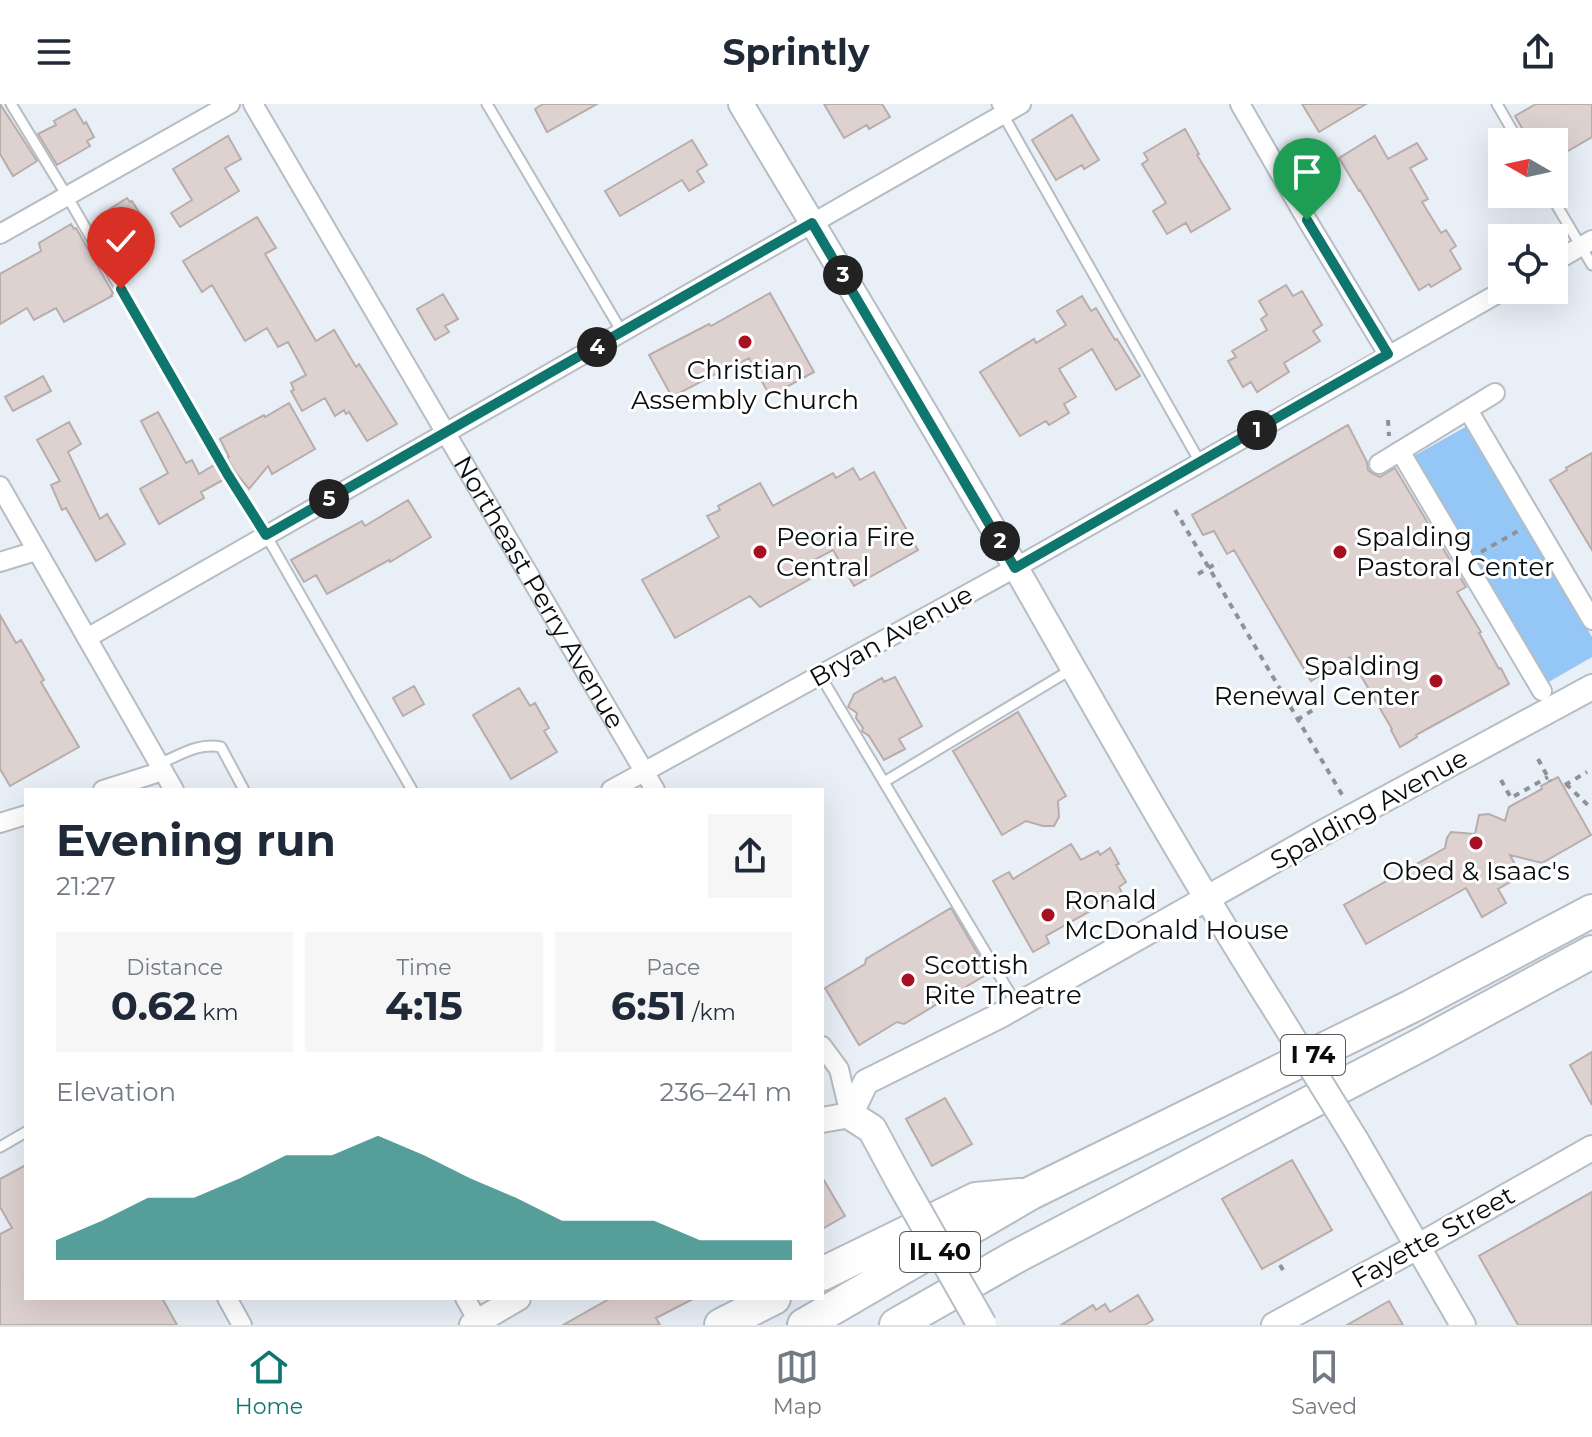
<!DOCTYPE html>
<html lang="en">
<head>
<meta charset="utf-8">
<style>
	:root { --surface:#fff; --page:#f6f6f7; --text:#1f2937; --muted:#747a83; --line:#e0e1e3; --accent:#0f766e }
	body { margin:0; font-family:Montserrat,sans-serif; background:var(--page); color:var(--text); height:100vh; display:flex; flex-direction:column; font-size:30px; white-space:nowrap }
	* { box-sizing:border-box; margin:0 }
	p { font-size:26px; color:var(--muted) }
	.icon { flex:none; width:44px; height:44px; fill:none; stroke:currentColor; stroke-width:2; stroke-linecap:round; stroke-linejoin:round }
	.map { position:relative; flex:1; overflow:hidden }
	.details { position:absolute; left:24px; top:684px; width:800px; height:512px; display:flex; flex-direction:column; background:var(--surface); border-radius:0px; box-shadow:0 8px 32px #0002 }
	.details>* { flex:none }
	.needle { width:52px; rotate:279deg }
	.buttons { position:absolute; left:1488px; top:24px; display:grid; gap:16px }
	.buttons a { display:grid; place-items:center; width:80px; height:80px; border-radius:0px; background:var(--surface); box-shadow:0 8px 32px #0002; font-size:40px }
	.pin { position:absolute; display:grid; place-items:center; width:68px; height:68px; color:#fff; margin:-82px -34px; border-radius:50% 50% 50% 0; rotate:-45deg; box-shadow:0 0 8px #0007 }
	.pin .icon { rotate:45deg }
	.km { position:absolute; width:40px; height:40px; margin:-20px; border-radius:50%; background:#222; color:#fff; font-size:22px; line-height:40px; text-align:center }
	.round { display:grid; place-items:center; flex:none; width:84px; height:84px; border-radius:0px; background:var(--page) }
	.headline { display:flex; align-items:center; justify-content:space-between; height:136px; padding:0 32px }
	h1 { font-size:44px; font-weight:700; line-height:60px }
	.figures { display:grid; grid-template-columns:repeat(3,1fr); gap:12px; height:136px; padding:8px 32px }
	.figures div { display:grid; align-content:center; border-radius:0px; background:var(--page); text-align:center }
	.figures b { font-size:40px; font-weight:700 }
	.figures small { font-size:22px; font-weight:400 }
	.figures p { font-size:22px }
	.chart { height:224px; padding:16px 32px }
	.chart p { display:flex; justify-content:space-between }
	.chart svg { width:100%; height:144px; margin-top:8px; fill:var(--accent); opacity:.7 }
	header { display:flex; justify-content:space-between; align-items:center; height:104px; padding:0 32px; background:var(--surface); font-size:36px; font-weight:700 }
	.tabs { display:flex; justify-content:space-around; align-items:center; height:112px; border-top:2px solid var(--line); background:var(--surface); font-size:22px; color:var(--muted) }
	.tabs a { display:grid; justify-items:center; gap:4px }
	.tabs .on { color:var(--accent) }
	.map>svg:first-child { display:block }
	.green { fill:#95c7f6 }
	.building { fill:#ded2d1; stroke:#b9adac; stroke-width:2 }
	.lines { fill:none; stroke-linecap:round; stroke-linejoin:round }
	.lane-casing { stroke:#b6bdc5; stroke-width:13 }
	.street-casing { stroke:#b6bdc5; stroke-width:22 }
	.secondary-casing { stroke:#b6bdc5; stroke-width:28 }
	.primary-casing { stroke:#b6bdc5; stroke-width:32 }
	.highway-casing { stroke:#b6bdc5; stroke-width:36 }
	.path { stroke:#8d9297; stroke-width:4; stroke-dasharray:6 6; stroke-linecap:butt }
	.lane { stroke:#fff; stroke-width:9 }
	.street { stroke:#fff; stroke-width:18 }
	.secondary { stroke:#fff; stroke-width:24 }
	.primary { stroke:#fff; stroke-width:28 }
	.highway { stroke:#fff; stroke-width:32 }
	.secondary-bridge-casing { stroke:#b6bdc5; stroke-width:28; stroke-linecap:butt }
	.primary-bridge-casing { stroke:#b6bdc5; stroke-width:32; stroke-linecap:butt }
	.secondary-bridge { stroke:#fff; stroke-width:24 }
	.primary-bridge { stroke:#fff; stroke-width:28 }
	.route-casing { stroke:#fff; stroke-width:16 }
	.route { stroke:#0f766e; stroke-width:10 }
	.poi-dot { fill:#a71021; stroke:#fff; stroke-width:3 }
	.labels { text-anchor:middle; stroke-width:6; stroke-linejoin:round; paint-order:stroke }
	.shield { fill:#fff; stroke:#535556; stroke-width:2 }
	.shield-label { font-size:24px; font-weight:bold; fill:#090c0e }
	.poi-label { font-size:26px; fill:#090c0e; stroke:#fff; text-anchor:start }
	.street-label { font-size:26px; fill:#090c0e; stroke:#fff }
</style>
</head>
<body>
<header><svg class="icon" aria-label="menu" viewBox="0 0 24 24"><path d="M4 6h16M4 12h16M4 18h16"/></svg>Sprintly<svg class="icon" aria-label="share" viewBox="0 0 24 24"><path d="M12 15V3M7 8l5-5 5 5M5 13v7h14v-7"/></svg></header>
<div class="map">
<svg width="1592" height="1221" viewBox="0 0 1592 1221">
	<rect width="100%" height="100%" fill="#e8eff7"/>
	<path class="green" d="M1467,322L1592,533V553L1547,579L1414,352Z"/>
	<path class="building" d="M0,0L37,57L13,72L0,50Z
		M543,0H597L547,28L535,5Z
		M824,0H882L890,13L869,25L867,21L844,34Z
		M1302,0H1366L1319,28Z
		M1536,0H1592V33L1554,55V38H1530L1515,12Z
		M75,5L84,20L86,18L94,33L87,37L90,42L57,61L38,30L56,21L54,17Z
		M1072,11L1099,56L1084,65L1082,61L1056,76L1032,36Z
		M1185,25L1199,50L1197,51L1230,105L1191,128L1186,119L1167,130L1153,107L1166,99L1142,60L1148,56L1144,49Z
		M228,32L241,55L225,64L239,87L180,123L171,109L192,96L173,65Z
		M1375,32L1388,55L1417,39L1427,55L1410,64L1428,95L1422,98L1441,129L1446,126L1456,142L1450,146L1461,165L1431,183L1429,180L1419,186L1360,86L1359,87L1339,54Z
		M692,36L707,61L697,67L704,78L689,87L682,76L620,112L605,87Z
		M127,94L130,98L132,97L150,126L131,138L125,129L124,130L110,109L113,108L110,105Z
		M257,113L276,144L265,150L316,237L334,226L356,263L359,260L397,320L367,337L349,308L346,310L344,306L335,312L325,294L302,307L291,287L294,286L291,279L306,271L288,238L278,243L267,224L245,237L212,181L202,188L183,157Z
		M71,120L74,125L76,124L113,189L111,191L112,192L64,218L56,204L34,216L27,204L0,220V170L41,147L39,139Z
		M1286,181L1293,192L1302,187L1322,221L1313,227L1320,237L1284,259L1289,268L1257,288L1251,278L1243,283L1228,257L1236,253L1232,247L1267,226L1261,215L1267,211L1259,197Z
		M770,189L814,268L770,292L749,254L722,269L721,267L672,293L649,251L709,220L711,222Z
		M443,190L458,215L445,222L449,228L435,236L417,205Z
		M1082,192L1091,207L1096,204L1115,236L1117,235L1140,272L1116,286L1092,245L1059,265L1076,293L1064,300L1069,309L1049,321L1046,317L1020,332L980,268L1034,235L1036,239L1066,221L1057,207Z
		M43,272L51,287L13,307L5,293Z
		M289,299L315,345L272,370L268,362L249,385L236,369L227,354L229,353L220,335L264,311L265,313Z
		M158,308L186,359L192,356L199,370L214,361L223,376L201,388L204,394L159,420L140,385L168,369L141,317Z
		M69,318L81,340L68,348L100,415L107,410L125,440L96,457L66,404L62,406L51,381L60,377L37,336Z
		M1348,321L1367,358L1368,366L1373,370L1380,373L1395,364L1466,483L1457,488L1481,528L1479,529L1499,565L1501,564L1509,580L1416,631L1417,633L1400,643L1391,626L1392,625L1350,553L1311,577L1234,446L1227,450L1214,427L1203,431L1192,411Z
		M1592,349V446L1550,376L1567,366L1566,364Z
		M853,364L860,376L874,368L918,446L854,482L833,446L810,458V475L760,503L750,492L675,534L642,476L719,433L707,412L720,406L718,402L760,379L773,402L833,369L836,374Z
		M408,396L431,433L390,458L389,456L327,490L316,471L304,478L291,456L362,417L365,422Z
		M0,511L16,539L21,536L44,576L41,578L79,643L10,682L0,665Z
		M895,573L922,622L899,635L905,645L884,656L869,632L862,627L863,624L856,614L857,609L848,603L854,590L882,574L884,578Z
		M414,582L424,600L403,612L393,594Z
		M519,584L530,602L535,599L549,624L544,627L557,648L511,675L473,611Z
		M1018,608L1066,692L1058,697L1059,713L1054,722H1043L1026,717L1002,731L953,647Z
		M1558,673L1591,731L1542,759L1510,751L1521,772L1498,785L1506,799L1482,813L1466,784L1366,840L1344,801L1445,744L1447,734L1451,728L1475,730L1479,711L1489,710L1505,717L1509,703L1542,685L1541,682Z
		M1071,740L1081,756L1098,747L1100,751L1110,744L1119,760L1116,761L1126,778L1119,783L1122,789L1046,832L1049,839L1033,848L993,777L1009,768L1013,775Z
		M951,804L989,869L904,920L897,918L859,941L825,884L865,860L866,855Z
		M1592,948V1001L1570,961Z
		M945,994L972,1040L932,1062L906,1015Z
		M1292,1056L1332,1126L1262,1165L1222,1095Z
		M26,1061V1194H162L177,1221H0V1130L12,1124L0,1103V1075Z
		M822,1073L845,1112L822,1125Z
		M1592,1088V1221H1518L1479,1152Z
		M1138,1191L1153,1216L1145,1221H1061L1093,1201L1096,1206L1105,1200L1110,1208Z
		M611,1194H695L656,1214L660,1221H563Z
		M1389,1197L1403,1221H1347Z"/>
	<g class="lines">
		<g class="lane-casing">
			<path id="lane" d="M11,0L67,92L228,371L266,431L412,686
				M487,0L622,228
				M997,0L1200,358
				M1497,0L1519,38
				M1550,90L1592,161
				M820,571L1017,901
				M159,660C180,651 199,638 221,643L244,686
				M884,678L1072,565
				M0,1043L26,1028"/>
		</g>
		<g class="street-casing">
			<g id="street">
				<path id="s1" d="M253,0L655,686"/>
				<path d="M1240,0L1307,116L1388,250"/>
				<path d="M0,130L230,0"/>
				<path d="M1554,158L1592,136"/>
				<path d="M1468,306L1592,516"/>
				<path d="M1400,347L1542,587"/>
				<path d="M1379,360L1495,289"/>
				<path d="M0,382L174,686"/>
				<path d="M0,458L36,447"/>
				<path d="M87,534L1021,0"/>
				<path d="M103,686L163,667"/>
				<path d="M611,686L1015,464L1504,186"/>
				<path d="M0,719L26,711"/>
				<path d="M822,942L839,965L850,1011"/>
				<path d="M227,1194L242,1221"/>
				<path d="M465,1194L478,1217"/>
			</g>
		</g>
		<g class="secondary-casing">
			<path id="secondary" d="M741,0C833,154 926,308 1016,464C1101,613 1185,763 1277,908
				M822,1016L850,1011L866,978L999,912L1326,727L1592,583
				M1356,1036L1463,1221
				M472,1221L518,1194
				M1274,1221L1417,1143L1592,1044"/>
		</g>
		<g class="primary-casing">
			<path id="primary" d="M850,1011L872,1025L899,1075"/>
		</g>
		<g class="highway-casing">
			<path id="highway" d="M822,1170L976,1095L1020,1091
				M721,1221L774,1194
				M804,1221L1031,1089L1412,902L1592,807
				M896,1221L1017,1152L1422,940L1592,848"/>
		</g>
		<path class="path" d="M1388,316L1389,332
			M1175,406L1344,694
			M1481,448L1518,427
			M1198,470L1219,458
			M1297,616L1313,606
			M1538,655L1550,677
			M1501,676L1511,694L1548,673
			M1566,680L1592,705
			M1565,681L1587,668
			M1280,1161L1283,1166"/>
		<use href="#lane" class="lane"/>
		<use href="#street" class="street"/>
		<use href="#secondary" class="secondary"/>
		<use href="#primary" class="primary"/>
		<use href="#highway" class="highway"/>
		<g class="secondary-bridge-casing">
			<path id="secondary-bridge" d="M1277,908L1356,1036"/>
		</g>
		<g class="primary-bridge-casing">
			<path id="primary-bridge" d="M899,1075L982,1221"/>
		</g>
		<use href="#secondary-bridge" class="secondary-bridge"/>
		<use href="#primary-bridge" class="primary-bridge"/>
	</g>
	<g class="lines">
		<g class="route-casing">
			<path id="route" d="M121,185L228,371L266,431L812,119L1015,464L1388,250L1307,116"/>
		</g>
		<use href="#route" class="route"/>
	</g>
	<g class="poi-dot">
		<circle cx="745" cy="238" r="8"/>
		<circle cx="760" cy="448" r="8"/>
		<circle cx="1340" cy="448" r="8"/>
		<circle cx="1436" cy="577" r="8"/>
		<circle cx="1476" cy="739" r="8"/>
		<circle cx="1048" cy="811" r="8"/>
		<circle cx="908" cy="876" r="8"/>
	</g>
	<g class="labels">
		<g class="shield">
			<rect x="1281" y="931" width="64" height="40" rx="6"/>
			<rect x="900" y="1128" width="80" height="40" rx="6"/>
		</g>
		<g class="shield-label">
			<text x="1313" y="959">I 74</text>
			<text x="940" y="1156">IL 40</text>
		</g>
		<g class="poi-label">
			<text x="745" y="275" text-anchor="middle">Christian<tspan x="745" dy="30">Assembly Church</tspan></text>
			<text x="776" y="442">Peoria Fire<tspan x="776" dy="30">Central</tspan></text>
			<text x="1356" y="442">Spalding<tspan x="1356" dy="30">Pastoral Center</tspan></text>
			<text x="1420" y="571" text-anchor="end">Spalding<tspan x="1420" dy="30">Renewal Center</tspan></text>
			<text x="1476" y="776" text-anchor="middle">Obed &amp; Isaac's</text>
			<text x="1064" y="805">Ronald<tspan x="1064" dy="30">McDonald House</tspan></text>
			<text x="924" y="870">Scottish<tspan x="924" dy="30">Rite Theatre</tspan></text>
		</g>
		<g class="street-label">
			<text dy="9" stroke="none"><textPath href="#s1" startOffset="566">Northeast Perry Avenue</textPath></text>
			<text transform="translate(891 532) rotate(-29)" y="9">Bryan Avenue</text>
			<text transform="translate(1369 705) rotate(-29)" y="9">Spalding Avenue</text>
			<text transform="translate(1433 1133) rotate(-29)" y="9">Fayette Street</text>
		</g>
	</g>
</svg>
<div class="buttons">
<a><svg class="needle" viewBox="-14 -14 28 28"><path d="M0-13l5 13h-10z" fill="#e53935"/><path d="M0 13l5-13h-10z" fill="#747a83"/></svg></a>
<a><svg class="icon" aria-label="locate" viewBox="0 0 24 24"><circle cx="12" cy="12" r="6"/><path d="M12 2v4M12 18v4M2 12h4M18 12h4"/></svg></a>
</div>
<div class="pin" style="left:1307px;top:116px;background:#1e9e55"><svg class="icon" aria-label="arrive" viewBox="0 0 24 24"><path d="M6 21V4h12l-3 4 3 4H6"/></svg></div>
<div class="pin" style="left:121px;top:185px;background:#d93025"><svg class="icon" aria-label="check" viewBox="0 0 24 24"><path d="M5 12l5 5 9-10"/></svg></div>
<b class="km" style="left:1257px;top:326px">1</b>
<b class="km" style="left:1000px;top:437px">2</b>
<b class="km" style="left:843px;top:171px">3</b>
<b class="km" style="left:597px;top:243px">4</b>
<b class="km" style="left:329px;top:395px">5</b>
<section class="details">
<div class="headline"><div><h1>Evening run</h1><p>21:27</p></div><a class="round"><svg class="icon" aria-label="share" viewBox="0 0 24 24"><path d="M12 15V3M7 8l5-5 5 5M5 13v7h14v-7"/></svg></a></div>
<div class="figures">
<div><p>Distance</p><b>0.62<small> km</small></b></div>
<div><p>Time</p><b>4:15</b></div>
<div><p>Pace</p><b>6:51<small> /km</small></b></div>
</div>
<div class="chart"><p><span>Elevation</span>236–241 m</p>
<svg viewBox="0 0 160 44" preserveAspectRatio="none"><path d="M0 44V38L10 32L20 25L30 25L40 19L50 12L60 12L70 6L80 12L90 19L100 25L110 32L120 32L130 32L140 38L150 38L160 38V44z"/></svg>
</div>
</section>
</div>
<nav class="tabs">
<a class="on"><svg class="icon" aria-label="home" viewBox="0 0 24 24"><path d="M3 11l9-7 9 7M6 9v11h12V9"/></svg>Home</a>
<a><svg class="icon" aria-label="map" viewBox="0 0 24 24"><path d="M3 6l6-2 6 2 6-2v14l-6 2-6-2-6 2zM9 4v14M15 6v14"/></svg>Map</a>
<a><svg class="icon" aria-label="saved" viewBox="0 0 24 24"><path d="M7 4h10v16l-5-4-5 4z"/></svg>Saved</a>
</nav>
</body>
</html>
